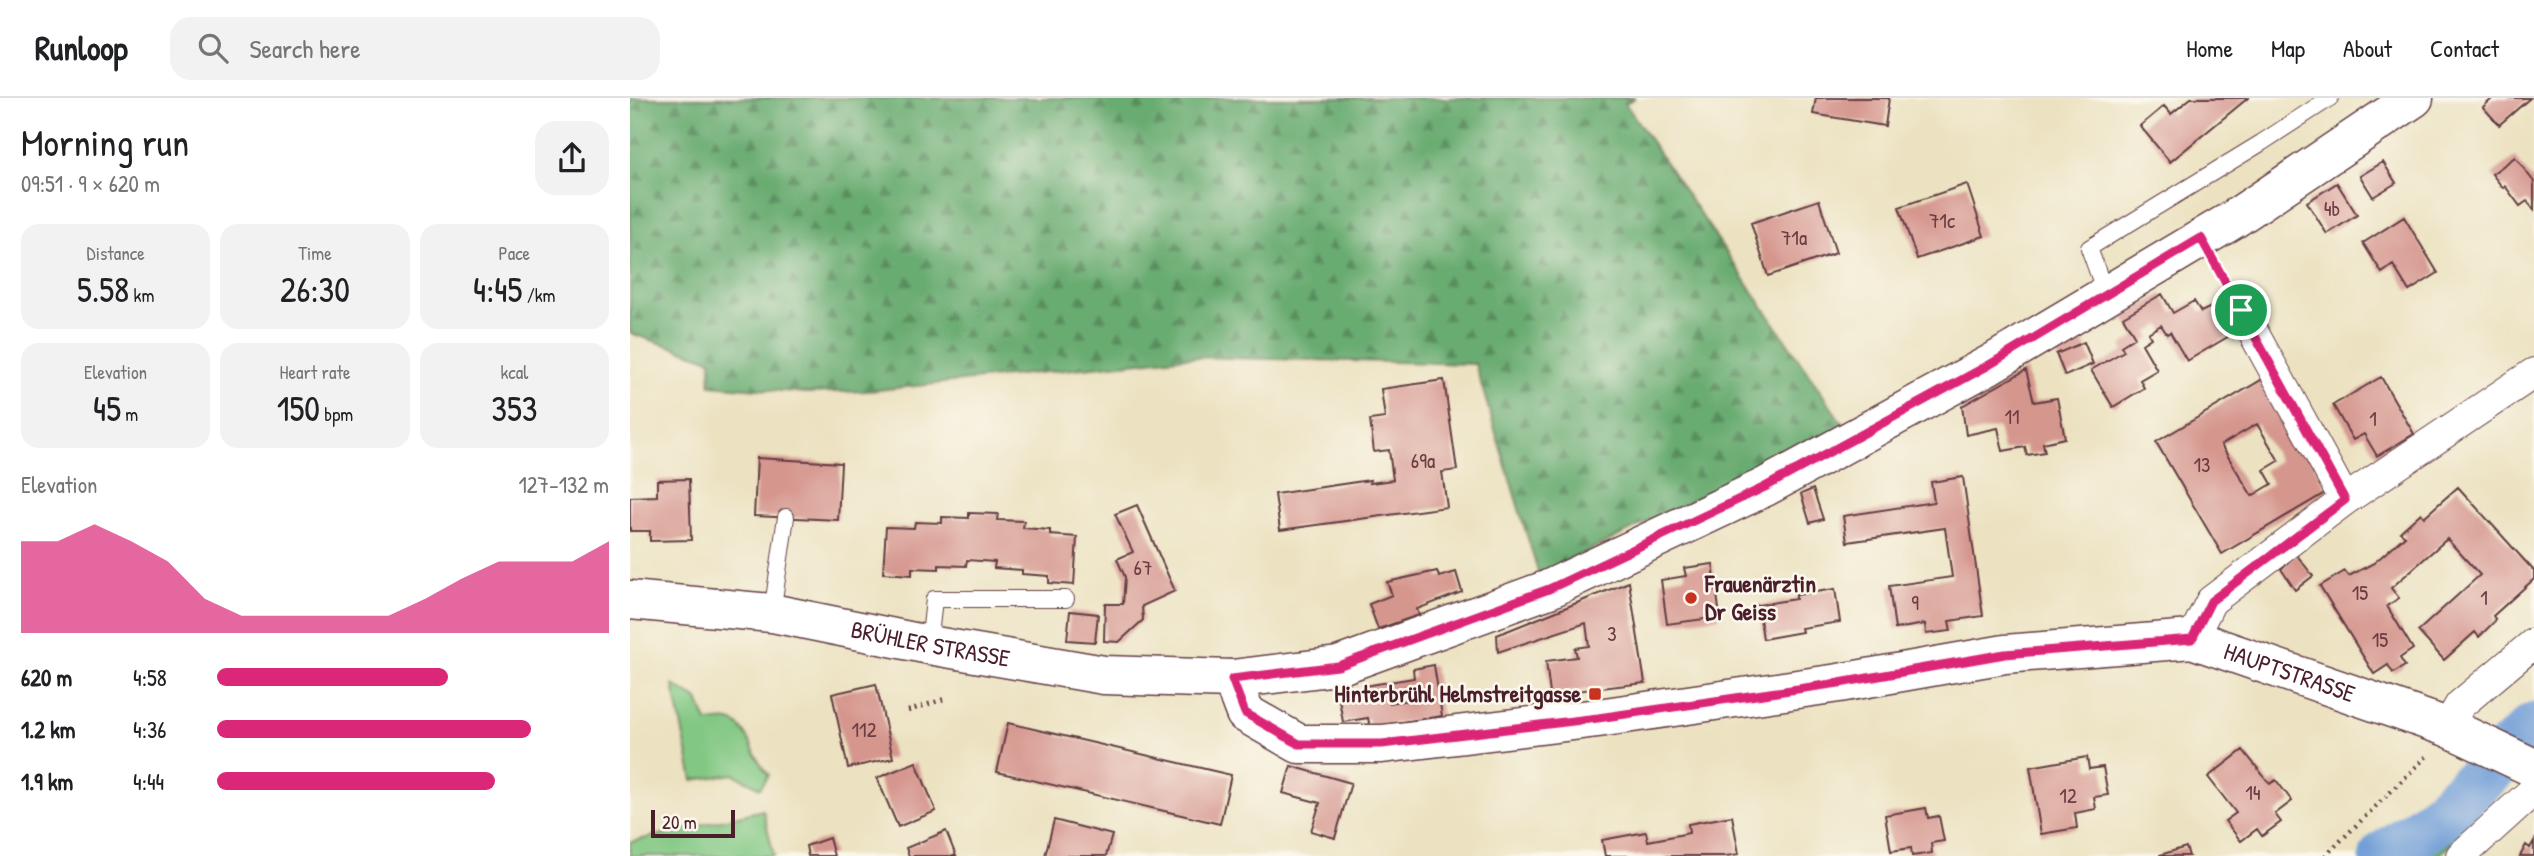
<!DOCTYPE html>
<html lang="en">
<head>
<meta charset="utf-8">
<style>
	:root { --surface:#fff; --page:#f2f2f2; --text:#202124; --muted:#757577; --line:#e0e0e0; --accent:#db2777 }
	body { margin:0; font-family:"Patrick Hand",sans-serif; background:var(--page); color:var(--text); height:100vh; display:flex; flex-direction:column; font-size:26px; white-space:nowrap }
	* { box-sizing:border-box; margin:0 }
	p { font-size:23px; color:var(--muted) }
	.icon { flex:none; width:38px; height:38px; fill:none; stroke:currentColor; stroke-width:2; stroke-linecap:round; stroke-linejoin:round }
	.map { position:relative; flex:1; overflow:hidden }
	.panel { display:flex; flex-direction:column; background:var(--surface); width:630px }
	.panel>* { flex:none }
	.scale { position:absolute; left:21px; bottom:18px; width:84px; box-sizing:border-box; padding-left:7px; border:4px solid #4a1f2b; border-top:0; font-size:19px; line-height:24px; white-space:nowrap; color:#4a1f2b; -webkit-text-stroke:5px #fbf7ec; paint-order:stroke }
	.pin { position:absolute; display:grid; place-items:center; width:60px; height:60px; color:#fff; margin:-30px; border:4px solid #fff; border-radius:50%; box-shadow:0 2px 7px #0007 }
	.round { display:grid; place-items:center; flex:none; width:74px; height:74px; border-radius:21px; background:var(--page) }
	.head { display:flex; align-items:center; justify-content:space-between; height:119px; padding:0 21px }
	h1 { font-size:38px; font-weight:600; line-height:52px }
	.stats { display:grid; grid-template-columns:repeat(3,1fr); gap:10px; height:119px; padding:7px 21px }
	.stats div { display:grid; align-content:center; border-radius:18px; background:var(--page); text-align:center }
	.stats b { font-size:35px; font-weight:600 }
	.stats small { font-size:19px; font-weight:400 }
	.stats p { font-size:19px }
	.chart { height:196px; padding:14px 21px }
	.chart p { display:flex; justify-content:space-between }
	.chart svg { width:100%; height:126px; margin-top:7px; fill:var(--accent); opacity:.7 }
	ul { padding:0 21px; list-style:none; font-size:23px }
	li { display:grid; grid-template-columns:112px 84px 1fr; align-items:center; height:52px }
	li i { height:18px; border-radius:9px; background:var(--accent) }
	header { display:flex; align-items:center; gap:42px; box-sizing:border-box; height:98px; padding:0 35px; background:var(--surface); border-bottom:2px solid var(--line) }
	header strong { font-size:33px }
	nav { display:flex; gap:38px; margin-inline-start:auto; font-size:24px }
	.search { width:490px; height:63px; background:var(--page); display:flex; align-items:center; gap:18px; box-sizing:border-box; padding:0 24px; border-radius:21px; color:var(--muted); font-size:26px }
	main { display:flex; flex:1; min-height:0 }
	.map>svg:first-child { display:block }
	.grass { fill:#82c883; stroke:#667457; stroke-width:2 }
	.forest { fill:url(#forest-firs); stroke:#5a664e; stroke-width:2 }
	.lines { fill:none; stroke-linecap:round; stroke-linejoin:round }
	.river { stroke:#6f9dd7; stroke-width:51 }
	.building { fill:#d5968e; fill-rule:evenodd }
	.lane-casing { stroke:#623c42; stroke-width:18 }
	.street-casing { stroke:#623c42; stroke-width:32 }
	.secondary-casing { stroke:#623c42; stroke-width:41 }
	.primary-casing { stroke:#623c42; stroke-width:41 }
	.path { stroke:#623c42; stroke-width:4.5; stroke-dasharray:2 5; stroke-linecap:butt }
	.lane { stroke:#fff; stroke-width:16 }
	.street { stroke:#fff; stroke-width:30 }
	.secondary { stroke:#fff; stroke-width:38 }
	.primary { stroke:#fff; stroke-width:38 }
	.route-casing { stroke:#fff; stroke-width:14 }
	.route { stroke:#db2777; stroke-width:9 }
	.poi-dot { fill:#c8321e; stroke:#fbf7ec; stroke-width:2.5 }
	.labels { text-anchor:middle; stroke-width:5; stroke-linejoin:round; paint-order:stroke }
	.number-label { font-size:21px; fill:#6d3d44 }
	.poi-label { font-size:24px; font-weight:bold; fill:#4a1f2b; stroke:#fbf7ec; text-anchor:start }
	.street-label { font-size:24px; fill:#4a1f2b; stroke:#fbf7ec }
</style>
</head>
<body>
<header>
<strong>Runloop</strong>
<div class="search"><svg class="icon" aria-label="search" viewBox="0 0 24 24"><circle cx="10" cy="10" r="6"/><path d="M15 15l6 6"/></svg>Search here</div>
<nav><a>Home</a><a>Map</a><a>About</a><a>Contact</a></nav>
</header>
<main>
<section class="panel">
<div class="head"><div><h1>Morning run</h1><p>09:51 · 9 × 620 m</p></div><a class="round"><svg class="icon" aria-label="share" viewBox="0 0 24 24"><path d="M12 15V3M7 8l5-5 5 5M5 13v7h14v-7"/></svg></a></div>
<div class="stats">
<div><p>Distance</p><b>5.58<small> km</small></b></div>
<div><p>Time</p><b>26:30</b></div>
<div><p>Pace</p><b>4:45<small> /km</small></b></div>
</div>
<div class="stats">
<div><p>Elevation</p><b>45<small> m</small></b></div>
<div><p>Heart rate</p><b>150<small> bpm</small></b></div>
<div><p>kcal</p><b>353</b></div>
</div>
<div class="chart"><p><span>Elevation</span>127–132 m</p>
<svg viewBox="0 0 160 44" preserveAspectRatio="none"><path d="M0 44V12L10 12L20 6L30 12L40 19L50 32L60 38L70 38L80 38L90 38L100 38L110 32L120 25L130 19L140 19L150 19L160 12V44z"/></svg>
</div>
<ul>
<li><b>620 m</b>4:58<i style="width:59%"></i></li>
<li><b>1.2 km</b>4:36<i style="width:80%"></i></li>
<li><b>1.9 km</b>4:44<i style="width:71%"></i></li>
</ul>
</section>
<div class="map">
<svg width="1904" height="758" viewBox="0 0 1904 758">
	<defs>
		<pattern id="forest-firs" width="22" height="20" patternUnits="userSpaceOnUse" patternTransform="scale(1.75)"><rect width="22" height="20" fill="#69ac71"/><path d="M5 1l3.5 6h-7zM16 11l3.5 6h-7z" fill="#588b5d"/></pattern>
	</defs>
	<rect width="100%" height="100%" fill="#fbf7ec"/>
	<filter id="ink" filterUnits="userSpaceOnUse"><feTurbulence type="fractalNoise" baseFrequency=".0143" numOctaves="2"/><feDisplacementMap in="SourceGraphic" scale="14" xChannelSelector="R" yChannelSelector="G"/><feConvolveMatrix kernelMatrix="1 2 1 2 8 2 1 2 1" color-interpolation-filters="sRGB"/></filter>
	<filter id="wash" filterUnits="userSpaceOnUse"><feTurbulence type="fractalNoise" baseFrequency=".00686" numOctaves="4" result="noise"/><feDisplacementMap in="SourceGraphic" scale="28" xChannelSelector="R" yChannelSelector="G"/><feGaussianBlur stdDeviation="1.57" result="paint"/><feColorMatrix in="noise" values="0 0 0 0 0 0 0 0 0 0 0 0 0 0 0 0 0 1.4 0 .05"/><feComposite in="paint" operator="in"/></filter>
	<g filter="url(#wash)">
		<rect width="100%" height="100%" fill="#ece2c1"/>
		<path class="grass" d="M43,587L68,602L77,624C83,624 94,621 100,623C120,628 123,663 139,677L130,690L104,676L63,682Z
			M133,712L144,758H0V744Z"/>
		<path class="forest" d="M0,0H1005L995,5L1214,328L909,477L845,266L557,259L239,293L176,295L80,287L81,262L0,235Z
			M1829,668L1865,695L1825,743L1808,758H1737Z"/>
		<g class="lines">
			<path class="river" d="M1755,758L1804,723L1904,630"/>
		</g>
		<g id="blocks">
			<path class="building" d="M1186,0H1259L1255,28L1183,16Z
				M1561,0H1618L1540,64L1510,28L1534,8L1541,16Z
				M1863,0H1900L1869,27L1853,9Z
				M1885,59L1904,84V112L1897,103L1890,108L1875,88L1873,90L1862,76Z
				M1753,64L1766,85L1743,99L1730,78Z
				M1707,85L1727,117L1697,136L1677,104Z
				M1337,86L1354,138L1287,161L1269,109Z
				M1189,102L1206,155L1138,178L1121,125Z
				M1774,119L1808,175L1779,193L1763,167L1752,175L1733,145Z
				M1532,196L1543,215L1564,203L1571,214L1581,209L1588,221L1600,214L1611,231L1557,263L1540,234L1537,236L1531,227L1518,235L1521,240L1512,246L1527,272L1510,282L1514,290L1483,309L1461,272L1494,253L1491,248L1505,239L1493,219Z
				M1454,244L1463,266L1435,278L1426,256Z
				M1396,272L1404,304L1427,300L1435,340L1413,345L1415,354L1397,357L1395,349L1373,353L1368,330L1336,337L1332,308Z
				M1638,278L1698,393L1592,456L1526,344ZM1627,326L1649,363L1634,372L1642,386L1622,398L1591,347Z
				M1751,279L1784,336L1747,358L1734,336L1723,342L1703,307Z
				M814,282L827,372L812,374L817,409L650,432L645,396L740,382V385L763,382L759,352L744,354L740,322L755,320L751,291Z
				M127,360L211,365L208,422L124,418Z
				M1333,379L1353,518L1319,523L1321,533L1296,536L1295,526L1265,531L1259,488L1322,479L1315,430L1217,444L1213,418L1304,404L1301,384Z
				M59,381L61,442L20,443V433H0V399L27,398V382Z
				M1828,389L1904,473V481L1863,518L1866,522L1849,539L1845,534L1814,562L1788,533L1850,477L1817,441L1761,490L1769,500L1757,508L1783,551L1770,560L1775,568L1763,575L1758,567L1744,576L1690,488L1715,473L1719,478L1744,465L1775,438L1770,434L1791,415L1794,419Z
				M1183,391L1193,421L1180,425L1171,396Z
				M507,407L545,493L512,508L513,522L489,544L474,543L475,506H493L495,479L487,461L503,454L485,416Z
				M339,415L368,416L367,422L394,423L393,430L420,432V437L447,439L444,487L419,485V478L392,476V472L364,470L365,464L337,462L336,468L309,467V471L282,470V477L253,475L256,429L284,430L285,424L312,425V419L339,420Z
				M1666,456L1683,478L1665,492L1651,471Z
				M1083,466L1090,519L1037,526L1031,482L1056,478L1054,470Z
				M807,473L809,479L826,474L832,494L787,511L789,517L748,531L739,506L762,497L757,484Z
				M999,484L1015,585L920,596L916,563L947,559L945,550L959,548L956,525L868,554L867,537Z
				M1205,491L1210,524L1171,530L1172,534L1133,541L1128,507L1166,501V497Z
				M440,513L468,516L465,544L437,542Z
				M804,567L812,618L740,629L738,620L713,624L709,601L735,597L734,588L784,580L783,571ZM786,591L787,601L759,605L757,596Z
				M246,586L263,660L218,670L202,596Z
				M378,625L601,677L590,726L367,674Z
				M1613,652L1640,686L1646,682L1662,703L1645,716L1651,724L1632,738L1627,731L1611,743L1595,723L1606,715L1578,679Z
				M1457,659L1459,671L1473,669L1478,697L1464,699L1466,711L1445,715L1447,730L1411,736L1400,669Z
				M286,664L306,713L268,729L247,680Z
				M661,668L721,685L705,740L681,733L690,705L653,695Z
				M1296,710L1298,720L1309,718L1314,743L1301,745L1302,755L1282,758L1281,750L1261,753L1255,717Z
				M1102,718L1109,756L1096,758H975L972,742L1016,734L1018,743L1039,739L1059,735L1058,726Z
				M424,722L482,737L476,758H415Z
				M316,733L326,758H279L276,750Z
				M199,740L204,758H178L176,748Z
				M1904,743V758H1890L1896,747L1900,750Z
				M1556,749L1559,758H1530V757Z"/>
		</g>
	</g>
	<g filter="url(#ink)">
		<use href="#blocks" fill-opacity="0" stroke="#623c42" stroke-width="2"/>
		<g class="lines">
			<g class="lane-casing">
				<path id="lane" d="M1476,197L1459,150L1631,45L1700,0
					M142,515L156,419
					M299,547L304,501H436"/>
			</g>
			<g class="street-casing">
				<path id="street" d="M1611,212L1715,402
					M1562,541L1581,503L1715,402L1904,275
					M1817,629L1830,607L1904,545
					M1831,758L1904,692"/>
			</g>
			<g class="secondary-casing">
				<g id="secondary">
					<path id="s1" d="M602,581L615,615L669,646H752L968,620L1209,585L1375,556L1562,541L1817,629L1904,670"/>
				</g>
			</g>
			<g class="primary-casing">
				<g id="primary">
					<path id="s2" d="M0,502L142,515L299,547L474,577L602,581L708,568L919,491L1135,389L1359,267L1604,121L1784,0"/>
				</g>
			</g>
			<path class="path" d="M1587,168L1598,188
				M278,613L314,601
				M1695,758L1799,656"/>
			<use href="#lane" class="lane"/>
			<use href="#street" class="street"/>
			<use href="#secondary" class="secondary"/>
			<use href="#primary" class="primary"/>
		</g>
	</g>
	<g class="lines" filter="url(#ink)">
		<g class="route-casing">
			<path id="route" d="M1571,140L1715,402L1581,503L1562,541L1375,556L1209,585L968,620L752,646H669L615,615L602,581L708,568L919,491L1135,389L1359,267Z"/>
		</g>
		<use href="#route" class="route"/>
	</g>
	<g class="poi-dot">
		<circle cx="1061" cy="500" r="7"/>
		<rect x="958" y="589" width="14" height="14" rx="3.5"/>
	</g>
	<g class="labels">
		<g class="number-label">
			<text x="1702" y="118">4b</text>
			<text x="1312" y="130">71c</text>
			<text x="1164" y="147">71a</text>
			<text x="1382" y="326">11</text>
			<text x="1743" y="328">1</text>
			<text x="793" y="370">69a</text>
			<text x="1572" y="374">13</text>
			<text x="513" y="477">67</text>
			<text x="1730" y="502">15</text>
			<text x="1854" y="507">1</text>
			<text x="1285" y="512">9</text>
			<text x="982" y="543">3</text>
			<text x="1750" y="549">15</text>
			<text x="234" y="639">112</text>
			<text x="1623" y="702">14</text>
			<text x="1438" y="705">12</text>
		</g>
		<g class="poi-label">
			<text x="1075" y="494">Frauenärztin<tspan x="1075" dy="28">Dr Geiss</tspan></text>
			<text x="951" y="604" text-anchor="end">Hinterbrühl Helmstreitgasse</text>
		</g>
		<g class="street-label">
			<text dy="8" stroke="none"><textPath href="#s2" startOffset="304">BRÜHLER STRASSE</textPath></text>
			<text dy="8" stroke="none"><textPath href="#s1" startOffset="1102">HAUPTSTRASSE</textPath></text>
		</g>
	</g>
</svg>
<div class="scale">20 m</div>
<div class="pin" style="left:1611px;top:212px;background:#1e9e55"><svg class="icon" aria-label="arrive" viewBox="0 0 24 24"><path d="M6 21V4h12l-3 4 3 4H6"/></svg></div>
</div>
</main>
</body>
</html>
